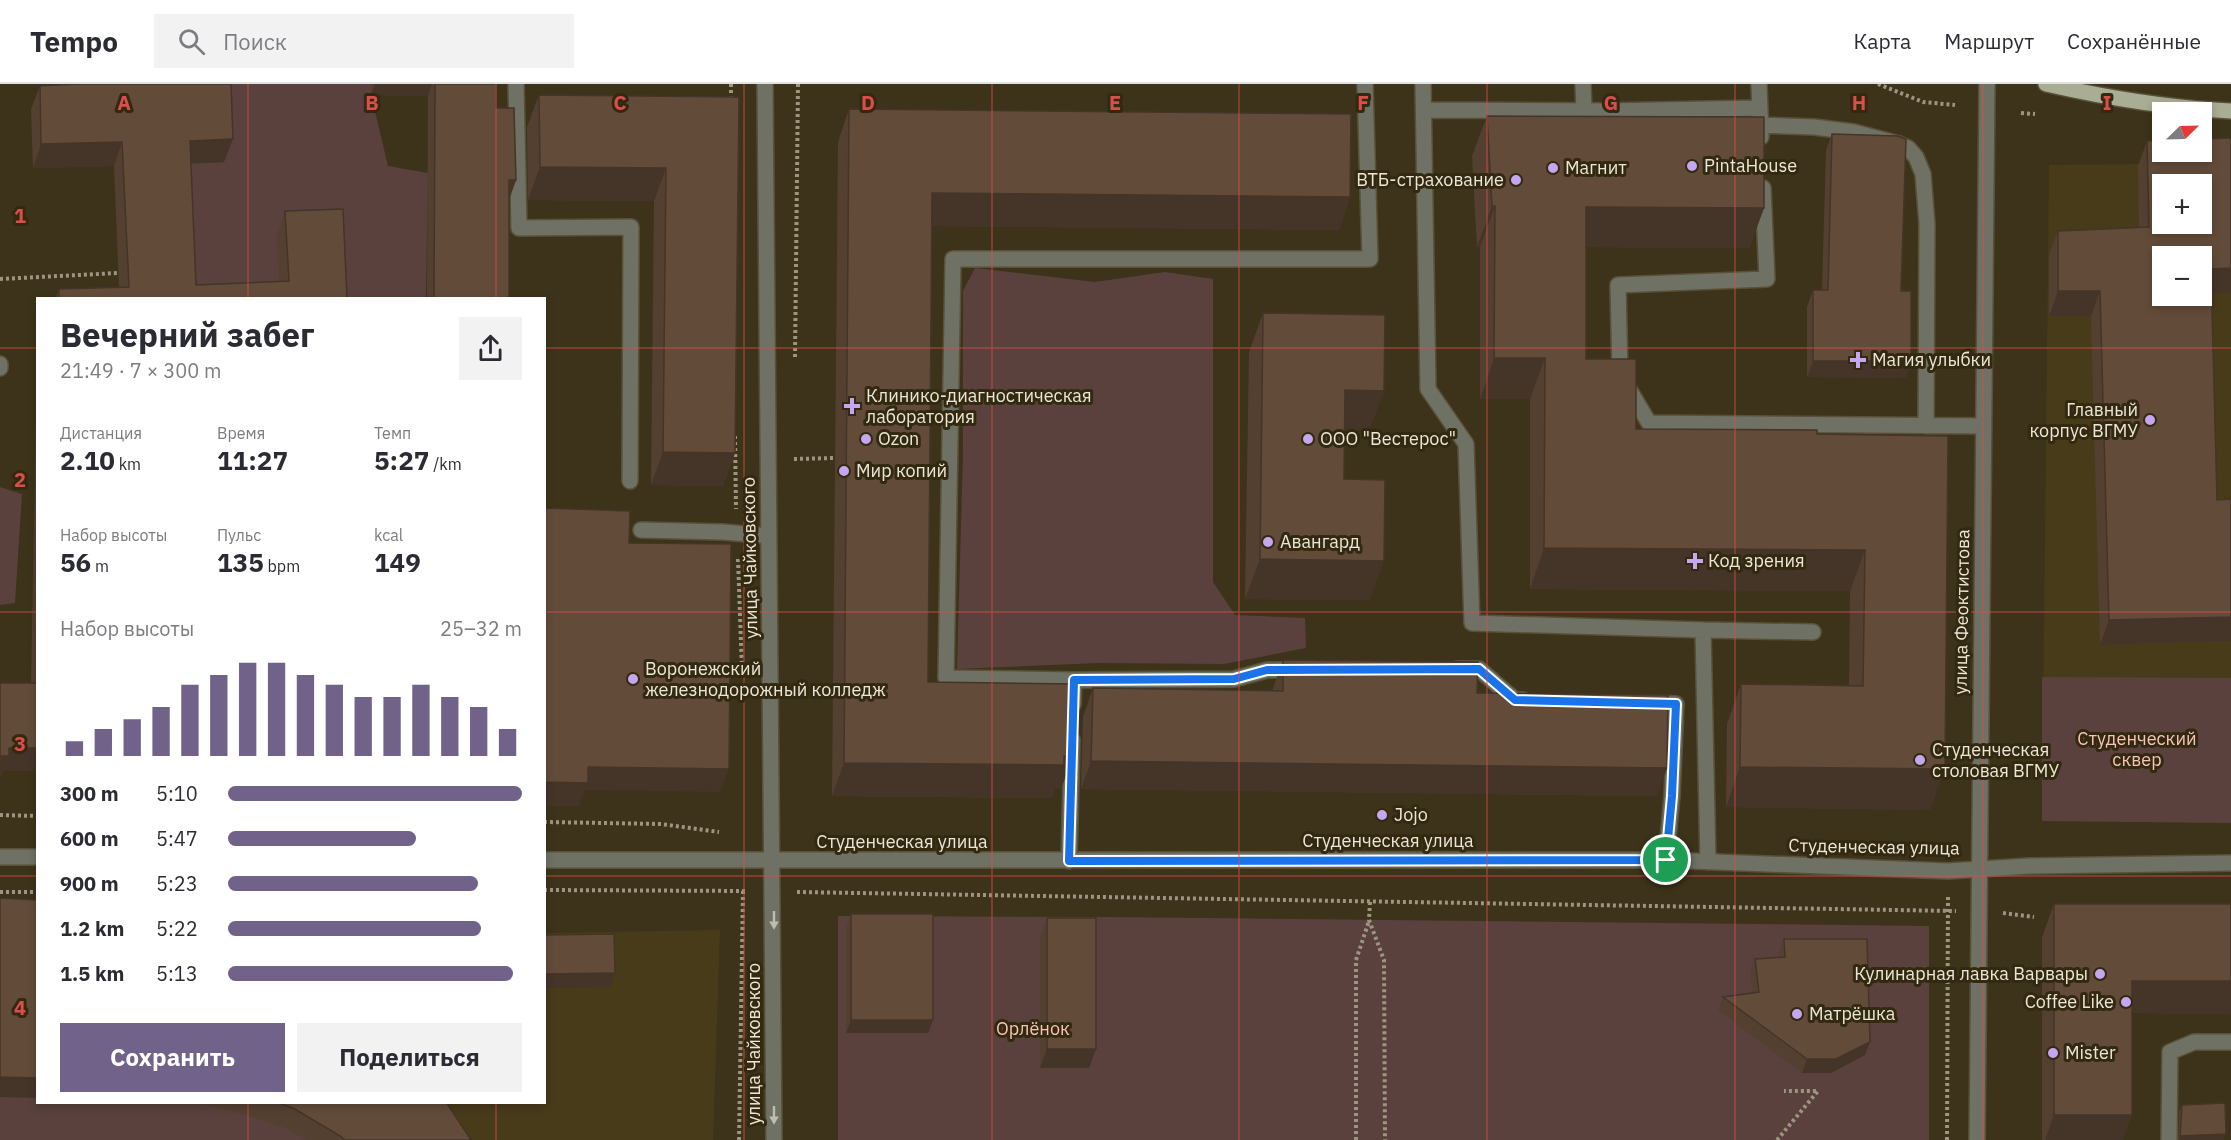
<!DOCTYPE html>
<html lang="ru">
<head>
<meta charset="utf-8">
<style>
	:root { --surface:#fff; --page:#f2f2f3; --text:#2b2b33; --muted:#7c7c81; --line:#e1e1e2; --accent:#706288 }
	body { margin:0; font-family:"IBM Plex Sans",sans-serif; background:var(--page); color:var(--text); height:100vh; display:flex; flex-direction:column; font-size:22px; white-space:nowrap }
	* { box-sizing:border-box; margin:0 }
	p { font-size:20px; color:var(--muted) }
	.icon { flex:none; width:33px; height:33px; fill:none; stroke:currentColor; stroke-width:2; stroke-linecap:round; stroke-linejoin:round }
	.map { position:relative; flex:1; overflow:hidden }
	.panel { position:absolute; left:36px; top:213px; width:510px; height:807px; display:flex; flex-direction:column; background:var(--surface); border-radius:0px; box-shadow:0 3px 9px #0003 }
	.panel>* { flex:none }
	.needle { width:39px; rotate:67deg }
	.controls { position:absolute; left:2152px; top:18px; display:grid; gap:12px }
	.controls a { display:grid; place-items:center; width:60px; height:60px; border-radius:0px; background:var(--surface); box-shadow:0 3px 9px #0003; font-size:30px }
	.pin { position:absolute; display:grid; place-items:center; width:51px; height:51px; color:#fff; margin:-26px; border:3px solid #fff; border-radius:50%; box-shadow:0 2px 6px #0007 }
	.round { display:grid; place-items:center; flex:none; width:63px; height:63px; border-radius:0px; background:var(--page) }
	.overview { display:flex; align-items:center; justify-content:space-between; height:102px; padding:0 24px }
	h1 { font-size:33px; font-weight:700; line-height:45px }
	.figures { display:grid; grid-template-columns:repeat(3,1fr); gap:9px; height:102px; padding:6px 24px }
	.figures div { display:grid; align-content:center }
	.figures b { font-size:26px; font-weight:700 }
	.figures small { font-size:16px; font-weight:400 }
	.figures p { font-size:16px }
	.chart { height:168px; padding:12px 24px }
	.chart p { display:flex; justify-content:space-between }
	.chart svg { width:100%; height:108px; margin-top:6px; stroke:var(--accent); stroke-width:6 }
	.cta { display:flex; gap:12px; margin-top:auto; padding:12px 24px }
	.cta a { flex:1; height:69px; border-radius:0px; background:var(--accent); color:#fff; font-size:24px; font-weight:700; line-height:69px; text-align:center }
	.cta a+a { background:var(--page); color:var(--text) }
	ul { padding:0 24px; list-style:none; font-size:20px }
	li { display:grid; grid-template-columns:96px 72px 1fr; align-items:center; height:45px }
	li i { height:15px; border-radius:8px; background:var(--accent) }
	header { display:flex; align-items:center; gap:36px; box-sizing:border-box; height:84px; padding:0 30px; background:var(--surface); border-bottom:2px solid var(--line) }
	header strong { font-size:28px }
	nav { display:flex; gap:33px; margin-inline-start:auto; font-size:21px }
	.search { width:420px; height:54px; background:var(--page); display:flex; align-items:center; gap:15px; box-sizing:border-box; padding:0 21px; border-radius:0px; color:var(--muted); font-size:22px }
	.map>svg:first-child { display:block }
	.built { fill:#483b1a; fill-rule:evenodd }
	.green { fill:#5a413d }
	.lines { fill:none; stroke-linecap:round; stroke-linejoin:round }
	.minor-casing { stroke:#595038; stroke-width:18 }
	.major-casing { stroke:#595038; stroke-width:18 }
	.path { stroke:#9d9582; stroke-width:4; stroke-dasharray:3 3; stroke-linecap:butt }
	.minor { stroke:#6f7165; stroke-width:15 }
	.major { stroke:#a8ad94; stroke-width:15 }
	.wall { fill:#544031 }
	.shaded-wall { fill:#453428 }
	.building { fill:#624b39; stroke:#453428; stroke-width:1.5; fill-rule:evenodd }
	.oneway { fill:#c0bdaf }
	.route-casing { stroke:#fff; stroke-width:12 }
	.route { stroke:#1a73e8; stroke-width:8 }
	.grid { fill:none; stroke:#da4e4b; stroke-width:1.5; stroke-opacity:0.55 }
	.poi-dot { fill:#c5a6f1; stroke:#332910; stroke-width:2 }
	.labels { text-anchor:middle; stroke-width:6; stroke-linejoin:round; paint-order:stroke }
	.poi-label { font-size:18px; fill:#ece6d7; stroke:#332910; text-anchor:start }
	.street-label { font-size:18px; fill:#ece6d7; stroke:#332910 }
	.park-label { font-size:18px; fill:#f8c3ba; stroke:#332910 }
	.grid-label { font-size:20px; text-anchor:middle; font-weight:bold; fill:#da4e4b; stroke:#332910; stroke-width:6; stroke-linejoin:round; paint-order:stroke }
</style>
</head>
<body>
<header>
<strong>Tempo</strong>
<div class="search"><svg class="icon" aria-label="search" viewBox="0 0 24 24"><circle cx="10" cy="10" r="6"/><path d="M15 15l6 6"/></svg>Поиск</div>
<nav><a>Карта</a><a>Маршрут</a><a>Сохранённые</a></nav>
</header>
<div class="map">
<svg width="2231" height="1056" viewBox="0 0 2231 1056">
	<rect width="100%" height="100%" fill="#3d331a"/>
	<path class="built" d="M2231,79V739L2042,737L2049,81ZM2163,100H2202V140H2163ZM2163,172H2202V212H2163Z
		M720,846L713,1056H451L416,1019L544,1018L545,849Z"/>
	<path class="green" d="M177,0H371V11L388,82L428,89L426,214H163L156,81L224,78Z
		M975,184L1095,198L1165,188L1213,195V498L1235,531L1305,534L1306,564L1224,580L1098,579L957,585L963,369V207Z
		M0,403L22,410L15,519L0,521Z
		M2042,593L2231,594V739L2042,737Z
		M838,832L1109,833L1929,842V1056H838Z
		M0,834L37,836L38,1018L416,1019L451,1056H0Z"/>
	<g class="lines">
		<g class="minor-casing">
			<path id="minor" d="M516,0L519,144L631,143L630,397
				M765,0L774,1056
				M1423,0L1428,305L1466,360L1472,539L1703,546L1708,778
				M1583,0L1584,27
				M1759,0L1761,53
				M1425,26L1606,27L1760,24
				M1761,41L1814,43L1854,48L1899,60L1908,64L1916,73L1923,90L1927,140L1926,342
				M1763,104L1767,195L1618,201L1620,290L1649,339L1984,342
				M0,280V284
				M641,446L723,448L769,452
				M1703,546L1813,548
				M1457,585H1479L1515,616H1523
				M1074,596L1234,595L1267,586H1298
				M1649,619L1676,620L1672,712L1666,776
				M1073,620L1074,596L946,594L953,175H1370L1365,0
				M0,773H38
				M544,776H1666L1948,787L2029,782L2231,779
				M1069,777L1072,656
				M1977,1056L1987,0
				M2169,1056L2170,968L2194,958H2231"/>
		</g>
		<g class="major-casing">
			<path id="major" d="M2046,0C2107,14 2169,24 2231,27"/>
		</g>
		<path class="path" d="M731,0V17
			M1878,0L1923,18L1955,21
			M2021,29L2035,30
			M0,195L118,189
			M795,273L798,0
			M735,352L736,425
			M794,375L835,374
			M738,475L742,587
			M0,731L38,732
			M544,738L661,740L719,748
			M544,806L747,807
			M0,808H38
			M797,808L1956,827
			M1370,818L1369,836L1384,876L1385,1056
			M2003,829L2034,833
			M739,1056L743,807
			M1356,1056V876L1369,837
			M1777,1056L1818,1007H1784
			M1947,1056L1948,811"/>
		<use href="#minor" class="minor"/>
		<use href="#major" class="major"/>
	</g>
	<path class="wall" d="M371,0H496V24L516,96L509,114V214H427L428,12L371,11Z
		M40,2L224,78L191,80L196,201L279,198L277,151L285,127L347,214H56L59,205L119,203L114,82L33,84L31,25Z
		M539,11L739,13L735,369L723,402L651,401L654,117L528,116L527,43Z
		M849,25L1350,113L1339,146L932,142L928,598L1073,672L1061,705H1055L1052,714L832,712L838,58Z
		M1487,32L1764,124L1749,164L1586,163V275L1636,345L1817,350L1948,352L1930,726L1726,723L1727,640L1741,600L1849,601L1850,507L1530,505V315H1480V163H1477L1472,72Z
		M1832,50L1901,207L1906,294L1807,293V223L1813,206H1822L1826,66Z
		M2147,57L2212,210L2217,416L2231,415V557L2100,561L2091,232H2049V171L2058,147L2139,144L2138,82Z
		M1263,229L1384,307L1369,346H1344V395L1370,516L1245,515L1249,268Z
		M38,327V687H3L31,599L36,332Z
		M1283,576L1477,609L1657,712L1081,705L1083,633L1093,604L1273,607V604Z
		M2054,820H2231V930L2132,929L2123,1056H2042V853Z
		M851,830L928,949H846V844Z
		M1047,834L1096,965L1089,984H1040V854Z
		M1784,855L1865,971L1831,989H1802L1718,926L1723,913L1753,909L1750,888L1755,875L1779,873V869Z
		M193,1018H446L471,1056H307L286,1044L233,1027Z
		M2182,1021L2224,1056H2178L2179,1028Z"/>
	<path class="shaded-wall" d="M375,0H432L428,12L371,11Z
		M233,55L224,78L181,80L190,57Z
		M122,58L114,82L33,84L41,60Z
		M540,83L666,84L654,117L528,116Z
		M509,96H516L509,116Z
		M932,109L1350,113L1339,146L920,142Z
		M1492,122H1495L1480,163H1477Z
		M1586,123L1764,124L1749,164L1572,163Z
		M2231,184V209L2202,210L2211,185Z
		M2058,207H2100L2091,232H2049Z
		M1494,274H1545L1530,315H1480Z
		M1813,277H1911L1906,294L1807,293Z
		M1345,306L1384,307L1369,346H1330Z
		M663,368L735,369L723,402L651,401Z
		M1544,464L1865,466L1850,507L1530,505Z
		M1260,475L1384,477L1370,516L1245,515Z
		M2231,533V557L2100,561L2109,536Z
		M9,664H38V687H3L0,696V672Z
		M1073,672L1061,705H1055L1052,714L832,712L844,679Z
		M1091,677L1667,684L1657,712L1081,705Z
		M588,683L729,685L720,708L585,706L579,722H544V698Z
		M1740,683L1945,685L1930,726L1726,723Z
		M615,889L610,903L544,904V890Z
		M2132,897H2231V930L2120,929Z
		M851,936H933L928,949H846Z
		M1870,958L1865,971L1831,989H1802L1807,975Z
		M1047,965H1096L1089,984H1040Z
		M0,993L38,994V1014L0,1013Z
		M2054,1031H2132L2123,1056H2045Z
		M2226,1050L2224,1056H2179L2180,1052Z"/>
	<path class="building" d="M76,0H231L233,55L190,57L196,201L289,197L285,127L343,125L347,214H59V205L129,203L122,58L41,60L40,2Z
		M435,0H496V24H514L516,96H509V214H434Z
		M539,11L739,13L735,369L663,368L666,84L540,83Z
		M849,25L1351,30L1350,113L932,109L928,598L1075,600L1073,672H1064V681L844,679Z
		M1487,32L1764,33V124L1586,123V275H1636V345L1817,346V350L1948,352L1945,685L1740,683L1741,600L1863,602L1865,466L1544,464L1545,274H1494L1495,122H1492Z
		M1832,50L1898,52L1906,55L1901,207H1911V277H1813V206H1828Z
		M2231,54V184L2211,185L2217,416L2231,415V533L2109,536L2100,207H2058V147L2149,143L2147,57L2163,56V68H2202V55ZM2163,100H2202V140H2163ZM2163,172H2202V212H2163Z
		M1263,229L1385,231L1384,307L1345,306L1344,395L1385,396L1384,477L1260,475Z
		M544,424L630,427L629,459L731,460L729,685L588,683V699L544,698Z
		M1283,576L1478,578L1477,609L1668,611L1667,684L1091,677L1093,604L1283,607Z
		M0,599H38V664H9V672H0Z
		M0,814L38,816V994L0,993Z
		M2054,820H2231V897H2132V1031H2054Z
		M851,830H933V936H851Z
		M1047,834H1096V965H1047Z
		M614,850L615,889L544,890V851Z
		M1784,855H1867L1870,958L1836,975H1807L1723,913L1759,908L1755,875L1785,873Z
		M276,1018H446L448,1021L471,1056H345L342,1053L293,1024Z
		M2225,1019L2226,1050L2180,1052L2182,1021Z"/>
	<defs><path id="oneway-solid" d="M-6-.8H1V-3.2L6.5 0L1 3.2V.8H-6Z" transform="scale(1.5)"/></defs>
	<g class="oneway">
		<use href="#oneway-solid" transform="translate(774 836) rotate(90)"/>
		<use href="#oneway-solid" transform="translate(774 1031) rotate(90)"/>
	</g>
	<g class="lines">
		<g class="route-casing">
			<path id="route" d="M1479,585L1515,616L1676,620L1672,712L1666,776L1069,777L1074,596L1234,595L1267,586Z"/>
		</g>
		<use href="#route" class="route"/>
	</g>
	<path class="grid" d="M248,0V214M496,0V214M744,0V1056M992,0V1056M1239,0V1056M1487,0V1056M1735,0V1056M1983,0V1056M0,264H38M544,264H2231M0,528H38M544,528H2231M0,792H38M544,792H2231M248,1018V1056M496,1018V1056"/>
	<g class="poi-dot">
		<circle cx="1692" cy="82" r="6"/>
		<circle cx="1553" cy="84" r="6"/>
		<circle cx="1516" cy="96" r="6"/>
		<path d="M1855 267h6v6h6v6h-6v6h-6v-6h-6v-6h6z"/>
		<path d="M849 313h6v6h6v6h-6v6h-6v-6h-6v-6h6z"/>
		<circle cx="2150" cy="336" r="6"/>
		<circle cx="866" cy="355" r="6"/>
		<circle cx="1308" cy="355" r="6"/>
		<circle cx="844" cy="387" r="6"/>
		<circle cx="1268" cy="458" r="6"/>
		<path d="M1692 468h6v6h6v6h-6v6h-6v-6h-6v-6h6z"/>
		<circle cx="633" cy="595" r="6"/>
		<circle cx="1920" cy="676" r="6"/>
		<circle cx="1382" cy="731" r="6"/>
		<circle cx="2100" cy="890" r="6"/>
		<circle cx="2126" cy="918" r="6"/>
		<circle cx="1797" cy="930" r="6"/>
		<circle cx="2053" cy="969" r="6"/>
	</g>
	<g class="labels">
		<g class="poi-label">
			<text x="1704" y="88">PintaHouse</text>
			<text x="1565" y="90">Магнит</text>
			<text x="1504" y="102" text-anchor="end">ВТБ-страхование</text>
			<text x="1872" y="282">Магия улыбки</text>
			<text x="866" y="318">Клинико-диагностическая<tspan x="866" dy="21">лаборатория</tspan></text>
			<text x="2138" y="332" text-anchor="end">Главный<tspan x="2138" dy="21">корпус ВГМУ</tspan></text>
			<text x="878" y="361">Ozon</text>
			<text x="1320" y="361">ООО "Вестерос"</text>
			<text x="856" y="393">Мир копий</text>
			<text x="1280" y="464">Авангард</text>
			<text x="1708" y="483">Код зрения</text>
			<text x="645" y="591">Воронежский<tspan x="645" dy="21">железнодорожный колледж</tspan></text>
			<text x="1932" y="672">Студенческая<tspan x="1932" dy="21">столовая ВГМУ</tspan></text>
			<text x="1394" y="737">Jojo</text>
			<text x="2088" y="896" text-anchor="end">Кулинарная лавка Варвары</text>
			<text x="2114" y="924" text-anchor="end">Coffee Like</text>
			<text x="1809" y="936">Матрёшка</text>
			<text x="2065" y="975">Mister</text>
		</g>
		<g class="street-label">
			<text transform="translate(750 474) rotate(-91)" y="6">улица Чайковского</text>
			<text transform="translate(1962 528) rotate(-89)" y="6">улица Феоктистова</text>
			<text x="1388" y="763">Студенческая улица</text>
			<text x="902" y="764">Студенческая улица</text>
			<text transform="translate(1874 763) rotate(1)" y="6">Студенческая улица</text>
			<text transform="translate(754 960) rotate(-90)" y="6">улица Чайковского</text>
		</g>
		<g class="park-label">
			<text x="2137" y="661">Студенческий<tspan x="2137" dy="21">сквер</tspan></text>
			<text x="1033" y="951">Орлёнок</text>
		</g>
	</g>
	<g class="grid-label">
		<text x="124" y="26">A</text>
		<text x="372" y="26">B</text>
		<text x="620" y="26">C</text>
		<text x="868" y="26">D</text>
		<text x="1115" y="26">E</text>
		<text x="1363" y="26">F</text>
		<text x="1611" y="26">G</text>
		<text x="1859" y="26">H</text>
		<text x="2107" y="26">I</text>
		<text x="20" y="139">1</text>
		<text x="20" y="403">2</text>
		<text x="20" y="667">3</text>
		<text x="20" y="931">4</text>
	</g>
</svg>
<div class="controls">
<a><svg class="needle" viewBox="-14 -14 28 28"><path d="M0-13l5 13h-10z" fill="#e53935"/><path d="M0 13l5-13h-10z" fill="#7c7c81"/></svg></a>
<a>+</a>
<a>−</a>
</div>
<div class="pin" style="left:1666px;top:776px;background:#1e9e55"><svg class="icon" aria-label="arrive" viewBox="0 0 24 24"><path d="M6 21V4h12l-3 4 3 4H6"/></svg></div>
<section class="panel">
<div class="overview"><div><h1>Вечерний забег</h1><p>21:49 · 7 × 300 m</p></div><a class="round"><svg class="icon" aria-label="share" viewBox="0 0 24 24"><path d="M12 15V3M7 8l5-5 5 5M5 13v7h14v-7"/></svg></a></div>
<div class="figures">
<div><p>Дистанция</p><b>2.10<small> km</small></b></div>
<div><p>Время</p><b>11:27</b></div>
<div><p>Темп</p><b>5:27<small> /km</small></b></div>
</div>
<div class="figures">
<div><p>Набор высоты</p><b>56<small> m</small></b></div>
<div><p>Пульс</p><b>135<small> bpm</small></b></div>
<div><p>kcal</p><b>149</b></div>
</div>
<div class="chart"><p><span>Набор высоты</span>25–32 m</p>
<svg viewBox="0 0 160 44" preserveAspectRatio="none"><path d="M5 44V38M15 44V33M25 44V29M35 44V24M45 44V15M55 44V11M65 44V6M75 44V6M85 44V11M95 44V15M105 44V20M115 44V20M125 44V15M135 44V20M145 44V24M155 44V33"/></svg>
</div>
<ul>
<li><b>300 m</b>5:10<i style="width:100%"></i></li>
<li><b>600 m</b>5:47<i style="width:64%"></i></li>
<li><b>900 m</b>5:23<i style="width:85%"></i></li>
<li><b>1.2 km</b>5:22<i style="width:86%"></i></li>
<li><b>1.5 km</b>5:13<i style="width:97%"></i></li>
</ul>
<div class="cta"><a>Сохранить</a><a>Поделиться</a></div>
</section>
</div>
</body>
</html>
